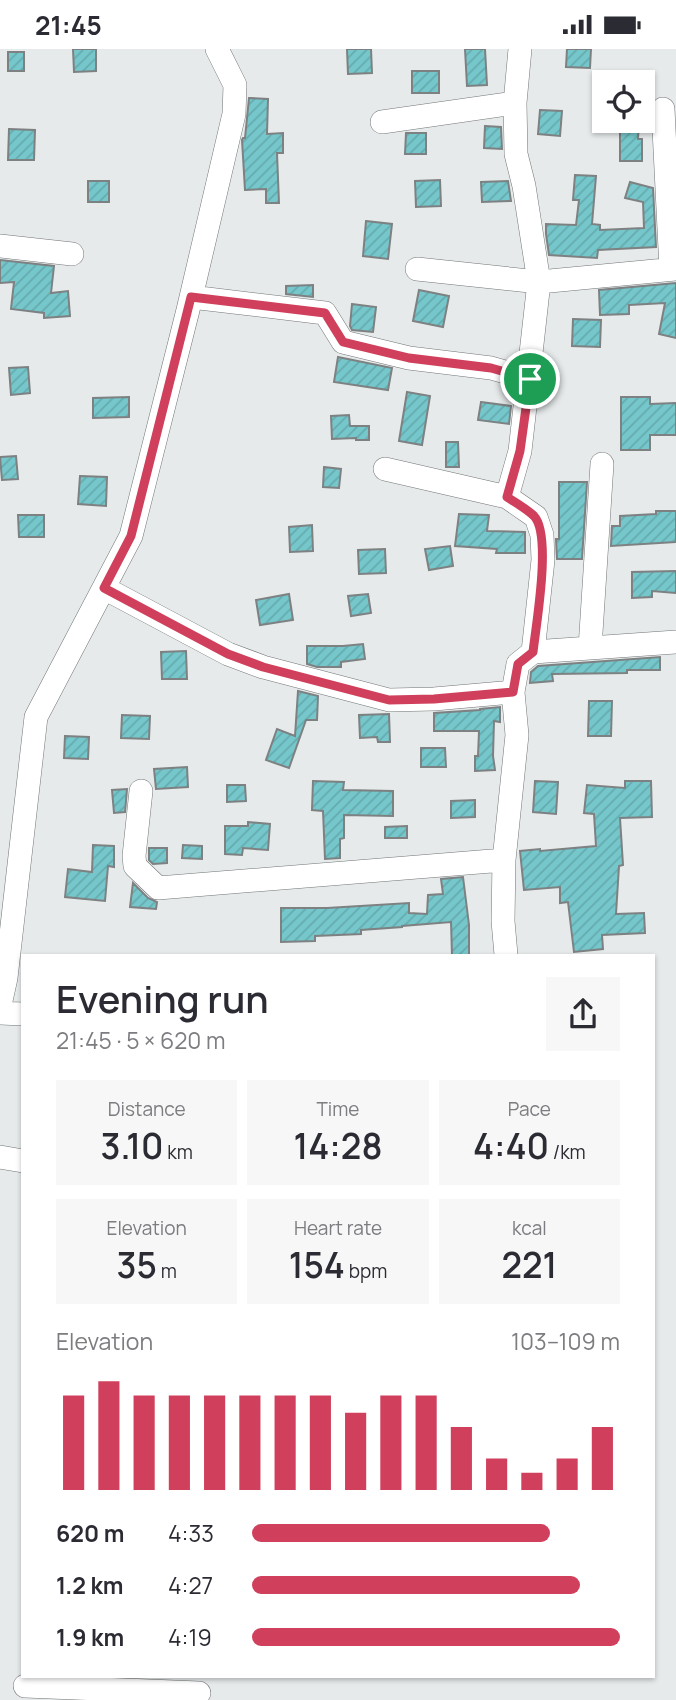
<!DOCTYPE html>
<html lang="en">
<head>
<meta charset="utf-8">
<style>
	:root { --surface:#fff; --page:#f7f7f7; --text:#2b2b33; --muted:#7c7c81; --accent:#d0405c }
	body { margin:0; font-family:Manrope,sans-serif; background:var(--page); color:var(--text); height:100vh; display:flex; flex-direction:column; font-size:26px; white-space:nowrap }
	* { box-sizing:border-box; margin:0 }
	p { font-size:23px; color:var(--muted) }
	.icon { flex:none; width:38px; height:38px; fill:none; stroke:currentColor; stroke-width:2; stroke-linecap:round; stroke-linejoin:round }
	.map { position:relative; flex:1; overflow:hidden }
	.panel { position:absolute; left:21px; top:905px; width:634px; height:724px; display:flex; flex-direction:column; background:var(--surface); border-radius:0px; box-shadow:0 2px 5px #0004 }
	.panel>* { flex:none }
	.buttons { position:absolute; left:592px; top:21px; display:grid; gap:14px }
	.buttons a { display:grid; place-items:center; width:63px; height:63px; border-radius:0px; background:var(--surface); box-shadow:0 2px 5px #0004; font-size:35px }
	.pin { position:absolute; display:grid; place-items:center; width:60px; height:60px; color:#fff; margin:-30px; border:4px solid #fff; border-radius:50%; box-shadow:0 2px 7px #0007 }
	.round { display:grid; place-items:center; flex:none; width:74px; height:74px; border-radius:0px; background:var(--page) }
	.head { display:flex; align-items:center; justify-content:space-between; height:119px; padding:0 35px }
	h1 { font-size:38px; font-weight:600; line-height:52px }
	.figures { display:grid; grid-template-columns:repeat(3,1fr); gap:10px; height:119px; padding:7px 35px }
	.figures div { display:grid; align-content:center; border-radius:0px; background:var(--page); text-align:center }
	.figures b { font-size:35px; font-weight:600 }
	.figures small { font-size:19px; font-weight:400 }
	.figures p { font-size:19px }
	.chart { height:196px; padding:14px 35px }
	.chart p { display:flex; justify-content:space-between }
	.chart svg { width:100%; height:126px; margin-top:7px; stroke:var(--accent); stroke-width:6 }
	ul { padding:0 35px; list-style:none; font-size:23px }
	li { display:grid; grid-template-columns:112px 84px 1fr; align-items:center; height:52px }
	li i { height:18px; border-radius:9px; background:var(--accent) }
	.status { display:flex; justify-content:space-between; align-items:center; height:49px; padding:0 35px; background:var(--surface); direction:ltr }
	.status svg { height:19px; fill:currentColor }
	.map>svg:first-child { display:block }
	.building { fill:url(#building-hatch); stroke:#7e8182; stroke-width:2 }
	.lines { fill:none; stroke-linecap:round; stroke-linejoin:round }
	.minor-casing { stroke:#727576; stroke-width:24 }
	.minor { stroke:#fff; stroke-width:23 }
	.route-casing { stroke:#fff; stroke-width:14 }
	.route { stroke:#d0405c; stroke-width:9 }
</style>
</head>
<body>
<div class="status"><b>21:45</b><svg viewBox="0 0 49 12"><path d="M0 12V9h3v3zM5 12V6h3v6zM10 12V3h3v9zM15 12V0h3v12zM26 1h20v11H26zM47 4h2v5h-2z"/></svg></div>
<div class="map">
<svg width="676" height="1651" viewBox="0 0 676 1651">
	<defs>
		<pattern id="building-hatch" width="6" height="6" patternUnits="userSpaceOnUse" patternTransform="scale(1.75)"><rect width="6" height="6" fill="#75c7cb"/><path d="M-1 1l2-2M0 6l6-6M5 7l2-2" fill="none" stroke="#65abae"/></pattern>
	</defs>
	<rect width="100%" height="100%" fill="#e6eaeb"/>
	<path class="building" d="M73,0H96V22L74,23Z
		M347,0H371L372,24L348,25Z
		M465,0H485L487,36L467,37Z
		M567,0H591L590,19L566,18Z
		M8,3H24V22H8Z
		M412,22H439V44H412Z
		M249,49L268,50L267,85L283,84V104H277L279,154H266V140L245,141L242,91L243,89H245Z
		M540,61L562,62L560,87L538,85Z
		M620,72H639L638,90H642V112H620Z
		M485,77L501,78L502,100L484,99Z
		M9,80L35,81L34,111H8Z
		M406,84H426V105H405Z
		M575,126L596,127L592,175L600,176V181L644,179L643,153L625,149L630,133L653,139L656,198L598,201L597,209L549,206L546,185V175L576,176L579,151H573Z
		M440,131L441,157L416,158L415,132Z
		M88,132H109V153H88Z
		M508,132L511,152L482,153L481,133Z
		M366,172L392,175L388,210L363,207Z
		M0,211L54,217L51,244L68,242L70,267L44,269V264L11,260L14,233L0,234Z
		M676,234V289L659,285L665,254L629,256V265L600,266L599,241Z
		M313,236V248L286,245V237Z
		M419,241L449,247L443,278L413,272Z
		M352,255L376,258L373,283L352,281L350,277Z
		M573,270L601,271L600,298L572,297Z
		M338,308L392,319L388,341L334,333Z
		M28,318L30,344L11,346L9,319Z
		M407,343L430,347L422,396L399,392Z
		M129,348V368L93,369V349Z
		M621,348H650V355L676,354V386H650V401H621Z
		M481,353L511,357L509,375L478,371Z
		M349,366L350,377H369V391H356V389L332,390L331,367Z
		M446,393H458L459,418H446Z
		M16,407L18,430L2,431L0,408Z
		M324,418L341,420L339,439L323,438Z
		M80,427L107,428L106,457L78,455Z
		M559,433H587L582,510H557L556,490H559Z
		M656,462H676V493L611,497L612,477H620V467L656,465Z
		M459,465L489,466L487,482L525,483V504H496L497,500L455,497Z
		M18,466H44V488H19Z
		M312,476L313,502L290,503L289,478Z
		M450,497L453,517L429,521L425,500Z
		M385,500L386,524L359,525L358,501Z
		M676,522V544L652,542V548L632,549V523Z
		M289,545L293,571L260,576L256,551Z
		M368,545L371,564L351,567L348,547Z
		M363,595L365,610L341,613V618H317L307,615V597H343Z
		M186,602L187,630H162L161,603Z
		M660,608V621H627V624L552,625L553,632L530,634L531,623L538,617Z
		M298,642L318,647L317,671H306L289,719L266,711L277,680L295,687Z
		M589,652H612L611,687H588Z
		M500,658V673L494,672L493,707L495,721L475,722V707H478L479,682H434V664L480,661V660Z
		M389,665L390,693H378L377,688L360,689L359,666Z
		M122,666L150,667L149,690L121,689Z
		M65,687L89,688L88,710L64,709Z
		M421,699H445L446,718H421Z
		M187,718L188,738L156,740L154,720Z
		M313,732L344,733L343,741L393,742V767L344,766V789L340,790V809L325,810L323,762L312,761Z
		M535,732L558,733L556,765L533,763Z
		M625,732H651L652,768L620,769L623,816L619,817L616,865L644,864L645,884L602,886L603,900L574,903L568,853L560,854V838L524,841L520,802L540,800V802L596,797L594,765L584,764L587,736L625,739Z
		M227,736H245L246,752L227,753Z
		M127,740L125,763L114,764L112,741Z
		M475,751V768L451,769V752Z
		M248,773L270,775L268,801L243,799L242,806L225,805V777H248Z
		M407,777V789H385V778Z
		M93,796L114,797V818L108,817L105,852L65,848L68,820L92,823Z
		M183,796L202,797V810L182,809Z
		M149,799H167V814L153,815L149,811Z
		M463,828L469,876V906H452L451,873L402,877V878L361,881V885L315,887V892L281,893V859H327L409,854V864L427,865L428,846L443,845L441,830Z
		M133,834L148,849L157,853L156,860L130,858Z"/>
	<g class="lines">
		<g class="minor-casing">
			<path id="minor" d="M663,60L671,220
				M382,73L515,54
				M0,197L72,205
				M417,220L539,233L524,137L516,105L515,54L520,0
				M191,248L325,264L343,293L409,309L491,319L530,330
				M385,420L507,448L536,468L542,486L543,511L533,603
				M507,448L520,402L539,233L676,220
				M104,539L228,605L263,618L389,651L434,650L513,643
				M590,599L602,415
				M141,742L134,807L135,817L158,839L504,811
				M506,906L503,872L504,811L517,686L513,643L518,615L533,603L676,593
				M0,956L6,929L36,668L131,487L188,261L234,65L235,36L217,0
				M0,964L23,965
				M0,1108L23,1112
				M25,1637L199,1644"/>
		</g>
		<use href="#minor" class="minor"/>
	</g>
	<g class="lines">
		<g class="route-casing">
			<path id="route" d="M191,248L325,264L343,293L409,309L491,319L530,330L520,402L507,448C516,454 527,460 534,467C552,486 536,576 533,603L518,615L513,643L434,650L389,651L263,618L228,605L104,539L131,487Z"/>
		</g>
		<use href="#route" class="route"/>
	</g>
</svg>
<div class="buttons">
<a><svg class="icon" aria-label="locate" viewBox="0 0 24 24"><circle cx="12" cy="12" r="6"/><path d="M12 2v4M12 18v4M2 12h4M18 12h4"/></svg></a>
</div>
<div class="pin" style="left:530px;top:330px;background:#1e9e55"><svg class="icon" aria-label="arrive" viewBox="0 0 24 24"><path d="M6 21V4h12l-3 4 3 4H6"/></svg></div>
<section class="panel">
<div class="head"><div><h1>Evening run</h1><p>21:45 · 5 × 620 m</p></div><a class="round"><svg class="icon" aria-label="share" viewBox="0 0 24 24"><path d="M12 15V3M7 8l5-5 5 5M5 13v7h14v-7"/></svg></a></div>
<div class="figures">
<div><p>Distance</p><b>3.10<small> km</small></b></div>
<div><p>Time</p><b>14:28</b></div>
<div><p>Pace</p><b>4:40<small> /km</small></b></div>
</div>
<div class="figures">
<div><p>Elevation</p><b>35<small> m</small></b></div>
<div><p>Heart rate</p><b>154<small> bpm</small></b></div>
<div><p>kcal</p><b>221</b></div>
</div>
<div class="chart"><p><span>Elevation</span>103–109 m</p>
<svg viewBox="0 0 160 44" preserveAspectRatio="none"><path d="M5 44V11M15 44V6M25 44V11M35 44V11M45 44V11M55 44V11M65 44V11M75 44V11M85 44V17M95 44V11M105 44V11M115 44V22M125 44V33M135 44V38M145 44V33M155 44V22"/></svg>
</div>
<ul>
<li><b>620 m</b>4:33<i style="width:81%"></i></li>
<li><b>1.2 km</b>4:27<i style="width:89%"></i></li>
<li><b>1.9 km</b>4:19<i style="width:100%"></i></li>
</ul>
</section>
</div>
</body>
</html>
